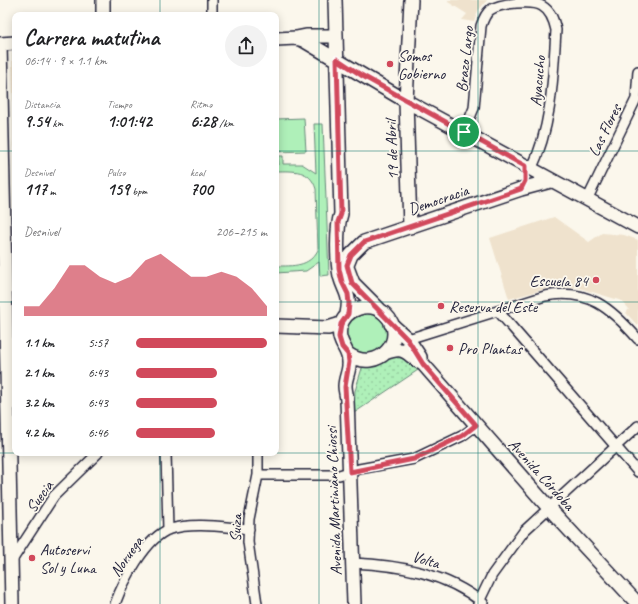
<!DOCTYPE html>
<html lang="es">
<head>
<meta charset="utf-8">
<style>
	:root { --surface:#fff; --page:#f2f2f2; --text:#202124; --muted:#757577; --accent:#d1495b }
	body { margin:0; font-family:Caveat,sans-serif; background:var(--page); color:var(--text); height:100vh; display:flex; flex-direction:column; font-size:15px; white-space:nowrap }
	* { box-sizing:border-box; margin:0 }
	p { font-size:13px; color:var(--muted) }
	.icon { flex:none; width:22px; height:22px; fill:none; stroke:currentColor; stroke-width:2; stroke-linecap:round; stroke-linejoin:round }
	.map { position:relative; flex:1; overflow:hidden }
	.drawer { position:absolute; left:12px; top:12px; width:267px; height:444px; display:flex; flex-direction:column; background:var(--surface); border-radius:8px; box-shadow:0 2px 10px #0003 }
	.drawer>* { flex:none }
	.pin { position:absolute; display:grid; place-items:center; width:34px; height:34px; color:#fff; margin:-17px; border:2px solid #fff; border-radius:50%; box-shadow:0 1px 4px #0007 }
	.round { display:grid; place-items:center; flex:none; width:42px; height:42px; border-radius:21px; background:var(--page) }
	.overview { display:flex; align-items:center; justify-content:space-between; height:68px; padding:0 12px }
	h1 { font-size:22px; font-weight:800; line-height:30px }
	.figures { display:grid; grid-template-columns:repeat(3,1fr); gap:6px; height:68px; padding:4px 12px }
	.figures div { display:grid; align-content:center }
	.figures b { font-size:17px; font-weight:800 }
	.figures small { font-size:11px; font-weight:400 }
	.figures p { font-size:11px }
	.chart { height:112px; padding:8px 12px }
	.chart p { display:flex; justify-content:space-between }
	.chart svg { width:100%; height:72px; margin-top:4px; fill:var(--accent); opacity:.7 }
	ul { padding:0 12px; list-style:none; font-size:13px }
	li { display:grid; grid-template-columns:64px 48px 1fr; align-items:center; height:30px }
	li i { height:10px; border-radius:5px; background:var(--accent) }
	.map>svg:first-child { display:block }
	.built { fill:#efe2cd }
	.green { fill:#aff0b9; stroke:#68897a }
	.park { fill:url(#park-dots); stroke:#68897a }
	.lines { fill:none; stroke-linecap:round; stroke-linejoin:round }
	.street-casing { stroke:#22223b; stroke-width:12 }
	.secondary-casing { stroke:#22223b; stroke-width:16 }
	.street { stroke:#fbf7ec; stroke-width:9 }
	.secondary { stroke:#fbf7ec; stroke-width:13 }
	.route-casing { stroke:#fff; stroke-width:8 }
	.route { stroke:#d1495b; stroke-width:5 }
	.grid { fill:none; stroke:#0f766e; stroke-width:1; stroke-opacity:0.55 }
	.poi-dot { fill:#d1495b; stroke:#fbf7ec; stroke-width:1.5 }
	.labels { text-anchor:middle; stroke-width:3.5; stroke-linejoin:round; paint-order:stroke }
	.poi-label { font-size:16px; fill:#22223b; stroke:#fbf7ec; text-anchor:start }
	.street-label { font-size:16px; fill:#22223b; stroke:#fbf7ec }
</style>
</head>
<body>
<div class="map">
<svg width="638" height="604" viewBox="0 0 638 604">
	<defs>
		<pattern id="park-dots" width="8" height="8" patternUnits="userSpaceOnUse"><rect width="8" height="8" fill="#aff0b9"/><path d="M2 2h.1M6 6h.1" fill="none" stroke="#96cea0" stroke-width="1.8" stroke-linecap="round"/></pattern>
	</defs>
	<rect width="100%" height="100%" fill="#fbf7ec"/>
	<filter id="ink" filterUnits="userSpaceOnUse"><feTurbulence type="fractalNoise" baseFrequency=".025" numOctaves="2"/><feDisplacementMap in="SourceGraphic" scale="8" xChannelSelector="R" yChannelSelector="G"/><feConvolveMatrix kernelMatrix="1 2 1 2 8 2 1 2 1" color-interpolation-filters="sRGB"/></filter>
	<g filter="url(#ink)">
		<path class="built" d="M448,0H487L478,11L474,22L462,20L467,14L448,2Z
			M12,54H15V147H14Z
			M554,217L589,242L602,233L624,235L638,240V326L626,313L629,309L622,301L576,287L545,289L509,299L490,238Z"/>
		<path class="green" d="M304,118L306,151L276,152V119Z
			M314,124H323L329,275L320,276L319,262L306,271L276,273V266C293,266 309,267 318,250L316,189C310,169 294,171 276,171V164H279L278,156H283V164H302L316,173Z
			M381,311L391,344L360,360L339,329L347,314Z"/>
		<path class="park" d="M393,357L401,358L421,368L354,413L355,391L362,368L385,358Z"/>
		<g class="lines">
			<g class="street-casing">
				<path id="street" d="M212,0V15
					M464,132L474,108L481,26C483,20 485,14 490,10C500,3 533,0 542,6C551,11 554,21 556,30C553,78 552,126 531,170
					M587,200L636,99L638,71
					M498,311L638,472
					M408,339L545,296C588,288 611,308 638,339
					M166,453L168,530
					M258,475H339L359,469L414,459L462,436L477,425
					M11,562L54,496L98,453
					M353,563C399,565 446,573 483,603
					M115,604C123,582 146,537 170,529C194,522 223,527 249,529
					M257,604L248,542L249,519L258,475V453
					M478,604L492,575L524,531L638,426"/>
			</g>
			<g class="secondary-casing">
				<path id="secondary" d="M103,0V15
					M335,0L341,214C336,228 337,261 340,276C345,294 351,294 347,314
					M296,38L306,36H336
					M276,39L296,38L303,40L406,101L638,227
					M0,44L12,604
					M0,44L15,43
					M410,227L406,101L411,0
					M347,265L351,255L364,242L521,189L551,181
					M347,267L353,283L379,309
					M391,324L408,339L420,357
					M276,326L328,328L341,324
					M385,353C408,344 406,356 423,364L548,507L638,604
					M348,354C378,375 410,338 385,314C370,300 344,308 340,328C337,343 349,349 349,362C350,370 345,378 345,386C345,391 347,396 347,401C348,419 348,437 349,455C351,505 352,554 354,604"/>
			</g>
			<use href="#street" class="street"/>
			<use href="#secondary" class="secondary"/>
		</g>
	</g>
	<g class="lines" filter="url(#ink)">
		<g class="route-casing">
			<path id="route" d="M337,59L361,75L525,166V181L521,189L364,242L351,255L347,265L352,283L408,340L423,364L476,425L462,436L414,459L350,472L345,387L349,362L348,354L342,347L339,337L341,324L348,314L349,304L348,294L342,282L339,269L338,222L341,214Z"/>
		</g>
		<use href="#route" class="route"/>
	</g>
	<path class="grid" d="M160,0V15M319,0V604M478,0V604M0,151H15M276,151H638M0,302H15M276,302H638M0,453H15M15,453H276M160,453V604M276,453H638"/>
	<g class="poi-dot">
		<circle cx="390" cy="64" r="4"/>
		<circle cx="596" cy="280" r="4"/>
		<circle cx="441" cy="306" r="4"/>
		<circle cx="450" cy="348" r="4"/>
		<circle cx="32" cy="558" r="4"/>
	</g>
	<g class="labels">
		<g class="poi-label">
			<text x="398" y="61">Somos<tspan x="398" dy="18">Gobierno</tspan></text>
			<text x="588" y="286" text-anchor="end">Escuela 84</text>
			<text x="449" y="312">Reserva del Este</text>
			<text x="458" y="354">Pro Plantas</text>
			<text x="40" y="555">Autoservi<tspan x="40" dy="18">Sol y Luna</tspan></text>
		</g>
		<g class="street-label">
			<text transform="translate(464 59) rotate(-84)" y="6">Brazo Largo</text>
			<text transform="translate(537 81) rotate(-85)" y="6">Ayacucho</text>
			<text transform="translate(604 130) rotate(-64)" y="6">Las Flores</text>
			<text transform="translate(391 150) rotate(-92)" y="6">19 de Abril</text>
			<text transform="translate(438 199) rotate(-19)" y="6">Democracia</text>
			<text transform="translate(542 474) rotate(48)" y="6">Avenida Córdoba</text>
			<text transform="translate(39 496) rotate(-54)" y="6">Suecia</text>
			<text transform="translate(333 501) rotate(-92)" y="6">Avenida Martiniano Chiossi</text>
			<text transform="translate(235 528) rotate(-87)" y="6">Suiza</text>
			<text transform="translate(126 556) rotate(-55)" y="6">Noruega</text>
			<text transform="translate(426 559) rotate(17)" y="6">Volta</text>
		</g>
	</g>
</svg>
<div class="pin" style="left:464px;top:132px;background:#1e9e55"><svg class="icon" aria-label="arrive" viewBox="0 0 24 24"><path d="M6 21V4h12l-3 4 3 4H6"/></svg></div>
<section class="drawer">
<div class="overview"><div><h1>Carrera matutina</h1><p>06:14 · 9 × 1.1 km</p></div><a class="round"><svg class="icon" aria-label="share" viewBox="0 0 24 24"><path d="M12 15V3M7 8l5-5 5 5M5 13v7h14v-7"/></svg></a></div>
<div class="figures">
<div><p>Distancia</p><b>9.54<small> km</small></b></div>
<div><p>Tiempo</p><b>1:01:42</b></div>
<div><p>Ritmo</p><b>6:28<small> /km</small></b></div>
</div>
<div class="figures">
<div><p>Desnivel</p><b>117<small> m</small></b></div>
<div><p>Pulso</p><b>159<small> bpm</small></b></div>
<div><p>kcal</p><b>700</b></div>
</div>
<div class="chart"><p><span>Desnivel</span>206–215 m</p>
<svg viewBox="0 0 160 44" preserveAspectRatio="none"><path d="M0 44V38L10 38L20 27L30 13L40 13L50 20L60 24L70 20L80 10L90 6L100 13L110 20L120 20L130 17L140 20L150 27L160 38V44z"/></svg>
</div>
<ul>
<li><b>1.1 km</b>5:57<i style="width:100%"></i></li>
<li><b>2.1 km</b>6:43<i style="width:62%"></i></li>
<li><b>3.2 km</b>6:43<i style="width:62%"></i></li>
<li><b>4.2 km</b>6:46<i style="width:60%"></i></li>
</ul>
</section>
</div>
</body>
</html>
